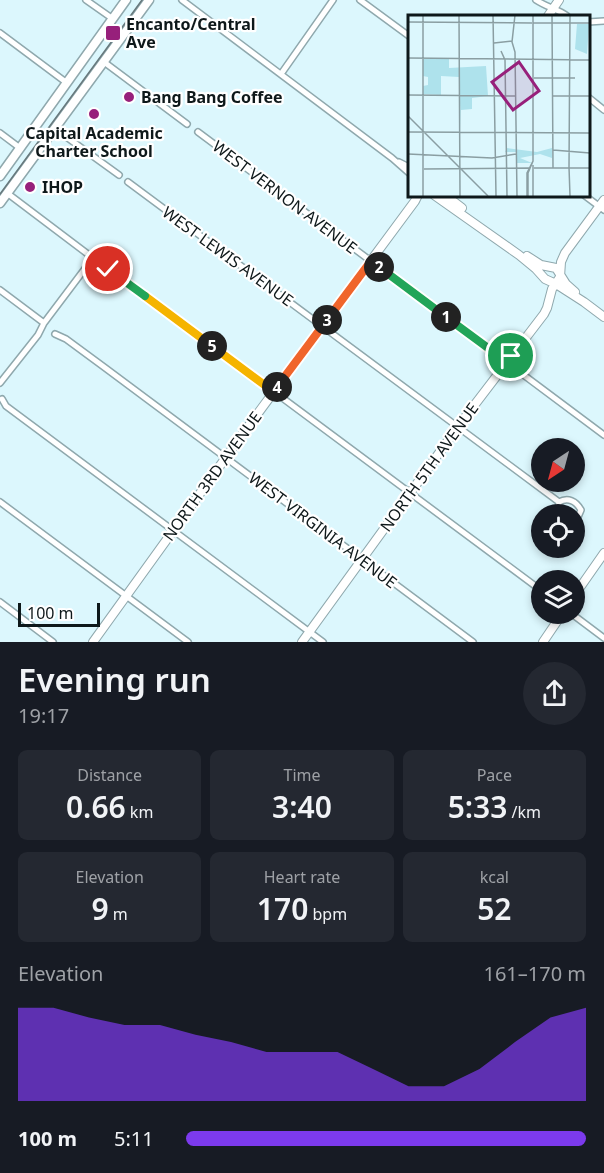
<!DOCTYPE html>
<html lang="en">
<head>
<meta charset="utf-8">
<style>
	:root { --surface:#171b24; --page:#242831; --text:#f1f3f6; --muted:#9ea1a6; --accent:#7c3aed }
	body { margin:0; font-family:"Noto Sans",sans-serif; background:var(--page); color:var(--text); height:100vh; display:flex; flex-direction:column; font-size:22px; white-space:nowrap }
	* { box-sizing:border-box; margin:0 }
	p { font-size:20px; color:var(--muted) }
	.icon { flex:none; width:33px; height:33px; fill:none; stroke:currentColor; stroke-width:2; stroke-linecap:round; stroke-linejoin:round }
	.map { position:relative; height:642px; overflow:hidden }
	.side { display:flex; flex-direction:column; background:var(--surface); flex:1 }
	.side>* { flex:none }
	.needle { width:39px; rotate:216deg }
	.controls { position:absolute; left:531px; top:438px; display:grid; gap:12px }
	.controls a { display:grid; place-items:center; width:54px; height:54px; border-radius:50%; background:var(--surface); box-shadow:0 3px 9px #0003; font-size:30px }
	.scale { position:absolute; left:18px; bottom:15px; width:82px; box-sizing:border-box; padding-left:6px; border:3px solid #0e181a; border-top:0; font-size:16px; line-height:21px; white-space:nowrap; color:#0e181a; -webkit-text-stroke:4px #fff; paint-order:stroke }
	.pin { position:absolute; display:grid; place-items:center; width:51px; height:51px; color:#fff; margin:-26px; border:3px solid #fff; border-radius:50%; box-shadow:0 2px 6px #0007 }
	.km { position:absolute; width:30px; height:30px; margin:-15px; border-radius:50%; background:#222; color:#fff; font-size:16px; line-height:30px; text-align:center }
	.round { display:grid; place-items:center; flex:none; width:63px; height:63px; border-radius:32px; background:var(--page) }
	.head { display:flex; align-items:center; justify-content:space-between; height:102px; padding:0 18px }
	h1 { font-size:33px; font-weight:600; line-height:45px }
	.metrics { display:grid; grid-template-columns:repeat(3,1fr); gap:9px; height:102px; padding:6px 18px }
	.metrics div { display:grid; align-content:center; border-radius:9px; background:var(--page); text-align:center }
	.metrics b { font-size:30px; font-weight:600 }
	.metrics small { font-size:16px; font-weight:400 }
	.metrics p { font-size:16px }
	.chart { height:168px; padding:12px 18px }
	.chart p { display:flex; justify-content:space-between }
	.chart svg { width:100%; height:108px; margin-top:6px; fill:var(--accent); opacity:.7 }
	ul { padding:0 18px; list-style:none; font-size:20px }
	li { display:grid; grid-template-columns:96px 72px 1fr; align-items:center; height:45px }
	li i { height:15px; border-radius:8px; background:var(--accent) }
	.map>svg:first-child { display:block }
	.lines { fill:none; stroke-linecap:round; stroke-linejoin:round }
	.street-casing { stroke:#8fa8ad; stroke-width:8 }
	.secondary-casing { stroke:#8fa8ad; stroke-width:10 }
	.primary-casing { stroke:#8fa8ad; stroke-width:11 }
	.street { stroke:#fff; stroke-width:5 }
	.secondary { stroke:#fff; stroke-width:8 }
	.primary { stroke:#fff; stroke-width:8 }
	.tram { stroke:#67787c; stroke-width:1.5 }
	.split-1-casing { stroke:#fff; stroke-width:12 }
	.split-2-casing { stroke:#fff; stroke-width:12 }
	.split-3-casing { stroke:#fff; stroke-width:12 }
	.split-4-casing { stroke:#fff; stroke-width:12 }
	.split-5-casing { stroke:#fff; stroke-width:12 }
	.split-6-casing { stroke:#fff; stroke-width:12 }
	.split-7-casing { stroke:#fff; stroke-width:12 }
	.split-1 { stroke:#22a559; stroke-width:8 }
	.split-2 { stroke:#22a559; stroke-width:8 }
	.split-3 { stroke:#f0652b; stroke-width:8 }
	.split-4 { stroke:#f0652b; stroke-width:8 }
	.split-5 { stroke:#f5b400; stroke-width:8 }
	.split-6 { stroke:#f5b400; stroke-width:8 }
	.split-7 { stroke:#22a559; stroke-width:8 }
	.poi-dot { fill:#97207b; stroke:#fff; stroke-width:2 }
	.labels { text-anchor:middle; stroke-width:4.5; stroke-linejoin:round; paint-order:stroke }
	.poi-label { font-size:16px; font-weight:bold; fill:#0e181a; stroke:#fff; text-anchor:start }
	.street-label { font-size:16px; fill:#0e181a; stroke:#fff }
	.inset-road { fill:none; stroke:#8a9ea2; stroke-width:1.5 }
	.view { fill:#97207b; fill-opacity:0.15; stroke:#97207b; stroke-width:3 }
	.inset-edge { fill:none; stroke:#0e181a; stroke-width:3 }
</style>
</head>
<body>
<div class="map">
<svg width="604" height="642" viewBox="0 0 604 642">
	<rect width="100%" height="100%" fill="#dcf7fd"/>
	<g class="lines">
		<g class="street-casing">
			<path id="street" d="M86,0L113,19
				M182,0L392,158L409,173
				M360,0L409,36
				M536,0C546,7 558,9 567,16
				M588,22L604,21
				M0,33L67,83
				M104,62L187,124
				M281,74L333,0
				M588,97L604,110
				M54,128L119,175
				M198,132L604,435
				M0,133L20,148
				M399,162L409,167
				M128,182L559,502
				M584,195L604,210
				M103,268L113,272L542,591
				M0,290L44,323
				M55,334L66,339L104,367L473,642
				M0,383L38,335L44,323L93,258L7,193
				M2,399L6,406L323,642
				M0,502L188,642
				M561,514L558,510L559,502C568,497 576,501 581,510L578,517L574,520
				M0,602L53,642
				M572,614L604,638"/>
		</g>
		<g class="secondary-casing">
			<path id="secondary" d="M548,16L559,0
				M434,195L519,255L536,269L545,279L556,284L584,302L604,317
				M445,195L462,208
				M527,256L541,265L556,268L566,284L575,292
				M574,596L604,553
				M93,642L250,424L415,201L418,195
				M302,642L463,420L544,314L547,308L552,289L560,277L561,262L565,253L604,200
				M543,642L562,614"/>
		</g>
		<g class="primary-casing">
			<path id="primary" d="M0,176L126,0
				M0,203L149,0"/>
		</g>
		<use href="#street" class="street"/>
		<use href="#secondary" class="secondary"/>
		<use href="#primary" class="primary"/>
		<path class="tram" d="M0,194L142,0"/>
	</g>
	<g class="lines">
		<g class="split-1-casing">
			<path id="split-1" d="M446,317L507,362L511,356"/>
		</g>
		<g class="split-2-casing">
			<path id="split-2" d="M379,267L446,317"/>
		</g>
		<g class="split-3-casing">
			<path id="split-3" d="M327,320L371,261L379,267"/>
		</g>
		<g class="split-4-casing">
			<path id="split-4" d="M277,387L327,320"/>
		</g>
		<g class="split-5-casing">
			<path id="split-5" d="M212,346L274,392L277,387"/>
		</g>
		<g class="split-6-casing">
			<path id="split-6" d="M145,296L212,346"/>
		</g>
		<g class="split-7-casing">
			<path id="split-7" d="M108,269L145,296"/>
		</g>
		<use href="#split-1" class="split-1"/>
		<use href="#split-2" class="split-2"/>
		<use href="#split-3" class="split-3"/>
		<use href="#split-4" class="split-4"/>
		<use href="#split-5" class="split-5"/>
		<use href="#split-6" class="split-6"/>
		<use href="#split-7" class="split-7"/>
	</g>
	<g class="poi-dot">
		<rect x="105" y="25" width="16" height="16" rx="3"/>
		<circle cx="129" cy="97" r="6"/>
		<circle cx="94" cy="114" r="6"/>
		<circle cx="30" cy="187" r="6"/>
	</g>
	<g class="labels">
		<g class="poi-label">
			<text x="126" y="30">Encanto/Central<tspan x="126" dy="18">Ave</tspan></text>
			<text x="141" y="103">Bang Bang Coffee</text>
			<text x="94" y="139" text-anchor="middle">Capital Academic<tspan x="94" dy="18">Charter School</tspan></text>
			<text x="42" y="193">IHOP</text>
		</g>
		<g class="street-label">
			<text transform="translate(285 197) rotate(37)" y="6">WEST VERNON AVENUE</text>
			<text transform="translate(228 256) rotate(36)" y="6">WEST LEWIS AVENUE</text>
			<text transform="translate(429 467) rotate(-54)" y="6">NORTH 5TH AVENUE</text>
			<text transform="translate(212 476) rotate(-54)" y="6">NORTH 3RD AVENUE</text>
			<text transform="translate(323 530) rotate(37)" y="6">WEST VIRGINIA AVENUE</text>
		</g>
	</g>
	<g transform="translate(408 15)">
		<rect width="182" height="182" fill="#dcf7fd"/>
		<path d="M169,9H181L179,39L167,34ZM15,44H41V53L78,51L80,81L64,83V94L53,95V114L51,62L33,61V80L15,79V71L20,70V62L15,61ZM99,133L129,137L144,133V143L132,139L112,143L124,148H109L108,137H97Z" fill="#aee2ec"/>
		<path class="inset-road" d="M51,0L52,181M85,0L88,181M107,0L104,27L107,37L109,181M144,0L145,153M0,7L124,8M125,8H182M86,28L104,26M93,36L97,45L99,181M0,43L182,45M126,63H167M0,80L107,81M144,81H182M0,101L80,181M0,117L182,118M145,135L182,138M0,139L84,143L108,139M161,152L162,181M126,153H182M161,153L162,0M16,154L121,153M15,181V0M119,181V158L125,146V0M120,181V158L125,146V0M125,181V150"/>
		<path class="view" d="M111,47L131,76L105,95L84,67Z"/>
		<rect width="182" height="182" class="inset-edge"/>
	</g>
</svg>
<div class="controls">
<a><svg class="needle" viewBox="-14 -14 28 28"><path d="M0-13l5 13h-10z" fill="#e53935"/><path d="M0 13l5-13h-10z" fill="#9ea1a6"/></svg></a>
<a><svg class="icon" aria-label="locate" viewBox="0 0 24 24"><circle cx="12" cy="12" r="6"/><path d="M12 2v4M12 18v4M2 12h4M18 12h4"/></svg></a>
<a><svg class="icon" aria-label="layers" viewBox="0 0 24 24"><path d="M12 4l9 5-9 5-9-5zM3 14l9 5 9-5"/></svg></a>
</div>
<div class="scale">100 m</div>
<div class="pin" style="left:511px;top:356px;background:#1e9e55"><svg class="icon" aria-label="arrive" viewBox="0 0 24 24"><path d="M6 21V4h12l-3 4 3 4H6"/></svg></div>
<div class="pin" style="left:108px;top:269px;background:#d93025"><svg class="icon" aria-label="check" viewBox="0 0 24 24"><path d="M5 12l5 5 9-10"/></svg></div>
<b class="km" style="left:446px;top:317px">1</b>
<b class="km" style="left:379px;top:267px">2</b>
<b class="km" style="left:327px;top:320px">3</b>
<b class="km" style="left:277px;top:387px">4</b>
<b class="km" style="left:212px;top:346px">5</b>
</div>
<section class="side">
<div class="head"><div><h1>Evening run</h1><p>19:17</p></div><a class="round"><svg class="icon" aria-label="share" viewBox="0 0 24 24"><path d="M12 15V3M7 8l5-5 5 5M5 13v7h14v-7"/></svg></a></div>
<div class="metrics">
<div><p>Distance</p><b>0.66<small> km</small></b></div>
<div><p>Time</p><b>3:40</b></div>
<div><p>Pace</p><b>5:33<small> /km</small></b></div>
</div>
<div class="metrics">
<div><p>Elevation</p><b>9<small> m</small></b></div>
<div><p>Heart rate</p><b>170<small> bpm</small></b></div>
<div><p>kcal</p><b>52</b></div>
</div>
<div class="chart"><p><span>Elevation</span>161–170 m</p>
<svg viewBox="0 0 160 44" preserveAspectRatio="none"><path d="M0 44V6L10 6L20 10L30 13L40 13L50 17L60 20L70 24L80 24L90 24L100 31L110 38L120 38L130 31L140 20L150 10L160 6V44z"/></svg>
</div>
<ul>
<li><b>100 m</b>5:11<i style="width:100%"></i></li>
</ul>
</section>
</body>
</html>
